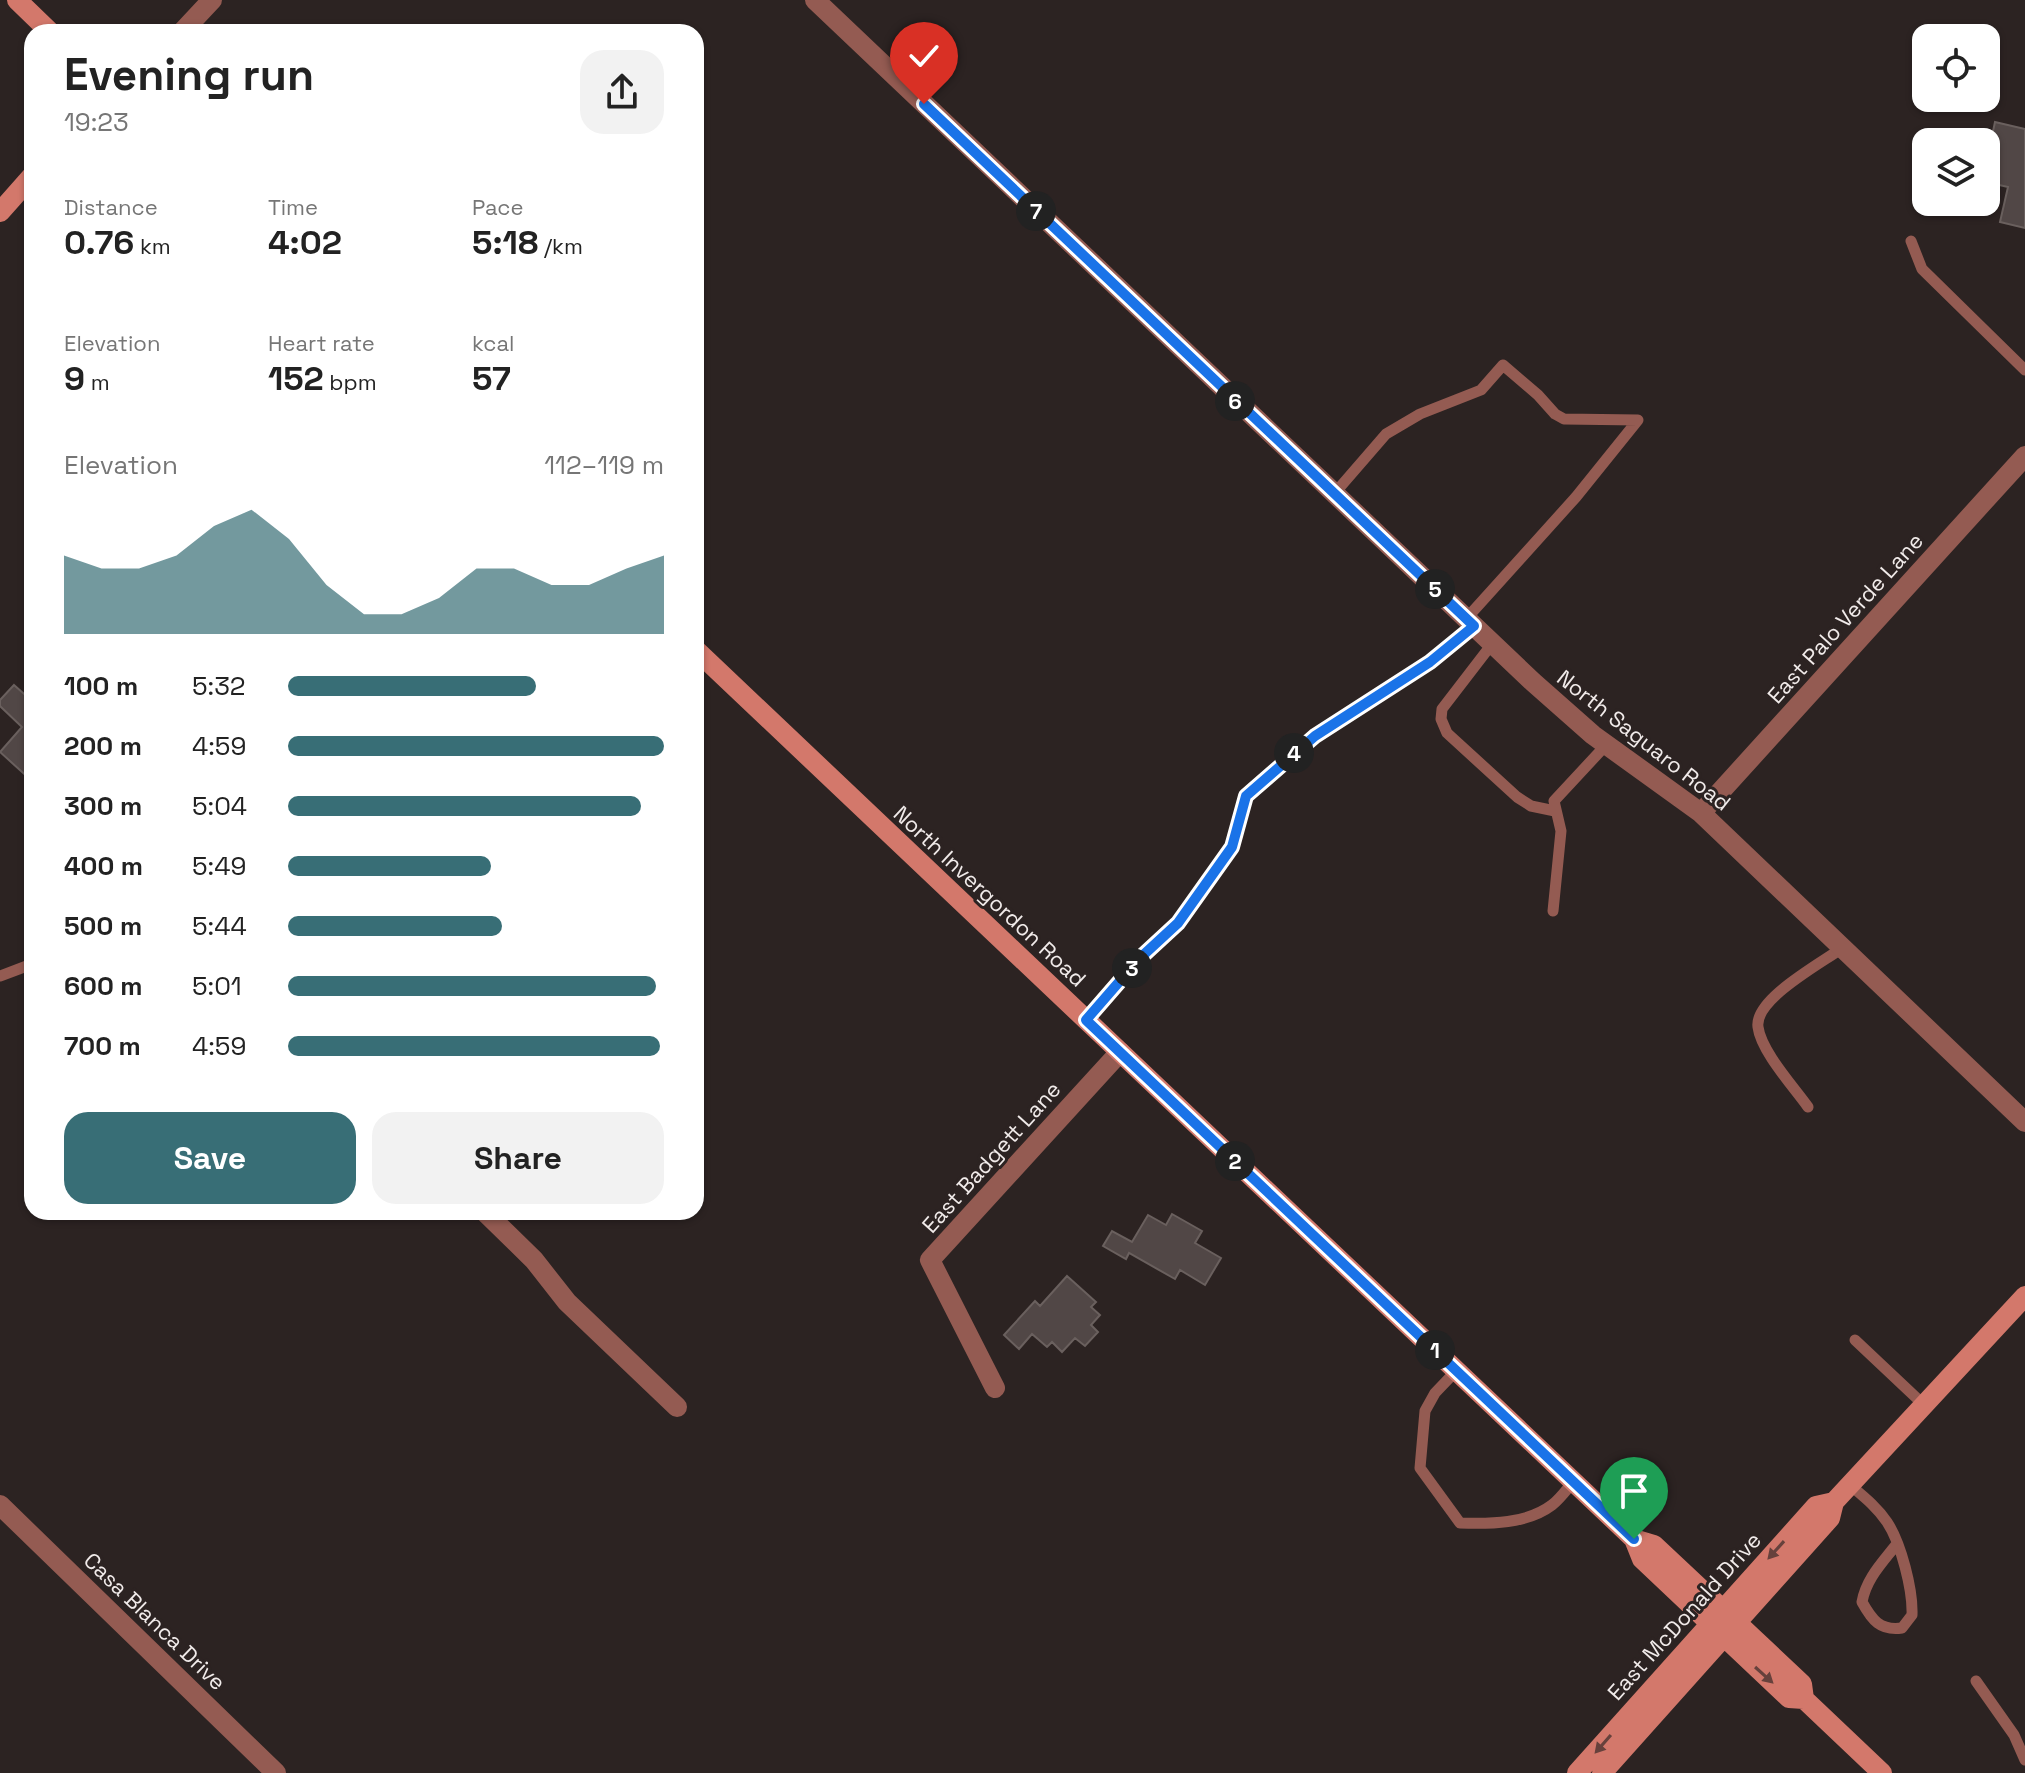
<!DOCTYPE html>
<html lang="en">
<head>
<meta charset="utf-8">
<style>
	:root { --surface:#fff; --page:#f2f2f2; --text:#222; --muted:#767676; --accent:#386e76 }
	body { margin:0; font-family:"Space Grotesk",sans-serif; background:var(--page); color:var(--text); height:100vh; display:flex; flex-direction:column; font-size:30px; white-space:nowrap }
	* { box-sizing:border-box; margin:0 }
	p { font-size:26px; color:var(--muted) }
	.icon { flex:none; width:44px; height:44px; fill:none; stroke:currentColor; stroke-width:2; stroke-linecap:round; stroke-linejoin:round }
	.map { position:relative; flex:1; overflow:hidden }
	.details { position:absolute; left:24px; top:24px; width:680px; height:1196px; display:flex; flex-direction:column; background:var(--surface); border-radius:24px; box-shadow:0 2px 6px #0004 }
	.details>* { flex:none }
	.controls { position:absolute; left:1912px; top:24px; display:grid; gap:16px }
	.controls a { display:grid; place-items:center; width:88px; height:88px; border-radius:16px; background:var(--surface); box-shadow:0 2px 6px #0004; font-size:40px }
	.pin { position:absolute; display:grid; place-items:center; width:68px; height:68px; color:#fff; margin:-82px -34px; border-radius:50% 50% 50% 0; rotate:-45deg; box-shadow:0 0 8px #0007 }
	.pin .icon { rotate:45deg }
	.km { position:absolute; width:40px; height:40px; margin:-20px; border-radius:50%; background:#222; color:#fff; font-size:22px; line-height:40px; text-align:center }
	.round { display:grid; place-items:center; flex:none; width:84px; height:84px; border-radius:24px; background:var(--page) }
	.summary { display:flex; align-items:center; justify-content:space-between; height:136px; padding:0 40px }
	h1 { font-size:44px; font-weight:700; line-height:60px }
	.metrics { display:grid; grid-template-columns:repeat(3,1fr); gap:12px; height:136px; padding:8px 40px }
	.metrics div { display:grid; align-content:center }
	.metrics b { font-size:34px; font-weight:700 }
	.metrics small { font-size:22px; font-weight:400 }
	.metrics p { font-size:22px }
	.chart { height:224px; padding:16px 40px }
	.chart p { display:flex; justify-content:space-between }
	.chart svg { width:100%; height:144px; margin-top:8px; fill:var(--accent); opacity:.7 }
	.primary-button { display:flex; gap:16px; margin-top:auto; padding:16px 40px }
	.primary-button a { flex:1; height:92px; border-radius:24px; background:var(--accent); color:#fff; font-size:32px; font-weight:700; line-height:92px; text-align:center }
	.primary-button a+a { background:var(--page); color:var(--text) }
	ul { padding:0 40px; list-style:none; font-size:26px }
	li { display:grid; grid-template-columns:128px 96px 1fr; align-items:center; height:60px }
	li i { height:20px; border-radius:10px; background:var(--accent) }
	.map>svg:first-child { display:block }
	.building { fill:#514746; stroke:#6a605e; stroke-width:2 }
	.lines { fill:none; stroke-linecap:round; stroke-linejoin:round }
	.lane { stroke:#945b52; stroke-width:11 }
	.street { stroke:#945b52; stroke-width:20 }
	.secondary { stroke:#d3786b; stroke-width:20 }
	.oneway { fill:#66413c }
	.route-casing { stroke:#fff; stroke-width:16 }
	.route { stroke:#1a73e8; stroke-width:10 }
	.labels { text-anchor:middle; stroke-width:6; stroke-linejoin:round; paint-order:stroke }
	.street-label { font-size:22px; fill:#f1ebea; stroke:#2c2322 }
</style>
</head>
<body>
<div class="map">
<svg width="2025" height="1773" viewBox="0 0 2025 1773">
	<rect width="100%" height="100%" fill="#2c2322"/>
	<path class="building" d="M1995,122L2025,129V228L2000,222L2008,187L1986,182V149L1989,150Z
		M14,685L32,701V781L0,752L22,727L0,706V700Z
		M1172,1214L1202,1231L1195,1243L1221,1258L1205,1285L1180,1270L1175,1279L1129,1253L1126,1259L1103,1246L1112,1231L1132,1242L1148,1215L1166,1225Z
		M1067,1276L1096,1302L1091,1307L1100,1315L1091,1325L1098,1332L1085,1346L1075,1338L1062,1352L1052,1342L1047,1347L1032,1334L1019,1349L1004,1335L1035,1301L1040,1306Z"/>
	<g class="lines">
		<path class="lane" d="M1911,241L1922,269L2025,370
			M1334,494L1386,434L1420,414L1481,390L1503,365L1538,395L1555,414L1564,419L1638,420L1576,497L1466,619
			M1492,644L1442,709L1441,719L1447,733L1517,797L1531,806L1555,811
			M1553,911L1561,831L1554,801L1606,745
			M0,976L32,964
			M1086,1020L1139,959L1178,923L1232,847L1246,796L1315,736L1430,662L1474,626
			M1808,1107C1793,1086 1761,1051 1758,1027C1754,999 1822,963 1842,948
			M1855,1340L1924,1405
			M1456,1371L1435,1393L1425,1411L1420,1468L1460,1523C1490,1524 1527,1524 1552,1505C1560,1499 1567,1489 1573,1482
			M1850,1485C1863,1496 1877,1507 1887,1522C1901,1543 1913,1590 1912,1615L1902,1628C1880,1631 1872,1620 1862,1602C1866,1579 1882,1563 1896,1545
			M1976,1681L2014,1735L2025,1760"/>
		<path class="street" d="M815,0L1533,682L1593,735L1701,813L2025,1122
			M182,32L212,0
			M1701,813L2025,456
			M485,1212L534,1260L567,1302L677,1407
			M995,1388L930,1260L1120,1052
			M0,1505L276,1773"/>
		<path class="secondary" d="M17,0L50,32
			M0,212L32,176
			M696,650L1634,1539L1642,1559L1789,1698L1804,1699L1882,1773
			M1634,1539L1654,1545L1802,1684L1804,1699
			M1577,1773L1816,1506L1834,1502
			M1602,1773L1830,1518L1834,1502L2025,1296"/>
	</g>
	<defs><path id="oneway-solid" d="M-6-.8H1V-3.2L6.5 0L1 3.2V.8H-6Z" transform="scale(2)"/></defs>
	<g class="oneway">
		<use href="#oneway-solid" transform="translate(1776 1550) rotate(132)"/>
		<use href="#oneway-solid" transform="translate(1764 1675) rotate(42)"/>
		<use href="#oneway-solid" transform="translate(1603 1744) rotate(131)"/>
	</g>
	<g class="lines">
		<g class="route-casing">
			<path id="route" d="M924,104L1474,626L1430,662L1315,736L1246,796L1232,847L1178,923L1139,959L1086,1020L1634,1539"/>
		</g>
		<use href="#route" class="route"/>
	</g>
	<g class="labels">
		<g class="street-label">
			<text transform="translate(1845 618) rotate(-48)" y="8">East Palo Verde Lane</text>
			<text transform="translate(1644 740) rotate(38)" y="8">North Saguaro Road</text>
			<text transform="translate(990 896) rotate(43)" y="8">North Invergordon Road</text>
			<text transform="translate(991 1157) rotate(-48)" y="8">East Badgett Lane</text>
			<text transform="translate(1684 1616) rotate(-48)" y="8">East McDonald Drive</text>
			<text transform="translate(155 1621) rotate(44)" y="8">Casa Blanca Drive</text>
		</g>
	</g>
</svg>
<div class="controls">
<a><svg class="icon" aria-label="locate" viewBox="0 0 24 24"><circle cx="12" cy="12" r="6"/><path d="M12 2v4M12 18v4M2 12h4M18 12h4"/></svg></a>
<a><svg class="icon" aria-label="layers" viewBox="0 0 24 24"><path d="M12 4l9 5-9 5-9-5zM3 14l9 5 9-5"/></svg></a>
</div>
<div class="pin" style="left:1634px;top:1539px;background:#1e9e55"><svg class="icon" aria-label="arrive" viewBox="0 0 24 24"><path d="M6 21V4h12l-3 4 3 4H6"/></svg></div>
<div class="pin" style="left:924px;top:104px;background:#d93025"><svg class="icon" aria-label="check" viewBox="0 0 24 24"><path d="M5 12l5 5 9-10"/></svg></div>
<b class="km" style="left:1435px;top:1350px">1</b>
<b class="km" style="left:1235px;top:1161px">2</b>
<b class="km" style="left:1132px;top:968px">3</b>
<b class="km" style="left:1294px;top:753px">4</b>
<b class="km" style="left:1435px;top:589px">5</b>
<b class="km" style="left:1235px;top:401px">6</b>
<b class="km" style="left:1036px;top:211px">7</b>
<section class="details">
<div class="summary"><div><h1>Evening run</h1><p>19:23</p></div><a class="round"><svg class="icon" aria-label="share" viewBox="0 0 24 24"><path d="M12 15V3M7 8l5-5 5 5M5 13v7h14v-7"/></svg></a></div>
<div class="metrics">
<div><p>Distance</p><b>0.76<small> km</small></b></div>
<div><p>Time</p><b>4:02</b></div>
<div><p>Pace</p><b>5:18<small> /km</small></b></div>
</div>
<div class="metrics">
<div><p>Elevation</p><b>9<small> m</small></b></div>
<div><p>Heart rate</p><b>152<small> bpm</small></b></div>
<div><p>kcal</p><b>57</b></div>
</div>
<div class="chart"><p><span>Elevation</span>112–119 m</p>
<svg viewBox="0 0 160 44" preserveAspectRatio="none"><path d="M0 44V20L10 24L20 24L30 20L40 11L50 6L60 15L70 29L80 38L90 38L100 33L110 24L120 24L130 29L140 29L150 24L160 20V44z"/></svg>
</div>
<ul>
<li><b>100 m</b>5:32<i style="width:66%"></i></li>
<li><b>200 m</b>4:59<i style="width:100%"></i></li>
<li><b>300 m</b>5:04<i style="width:94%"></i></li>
<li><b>400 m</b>5:49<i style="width:54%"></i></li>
<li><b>500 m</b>5:44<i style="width:57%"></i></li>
<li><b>600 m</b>5:01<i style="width:98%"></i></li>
<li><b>700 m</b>4:59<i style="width:99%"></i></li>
</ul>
<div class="primary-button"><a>Save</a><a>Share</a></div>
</section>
</div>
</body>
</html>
